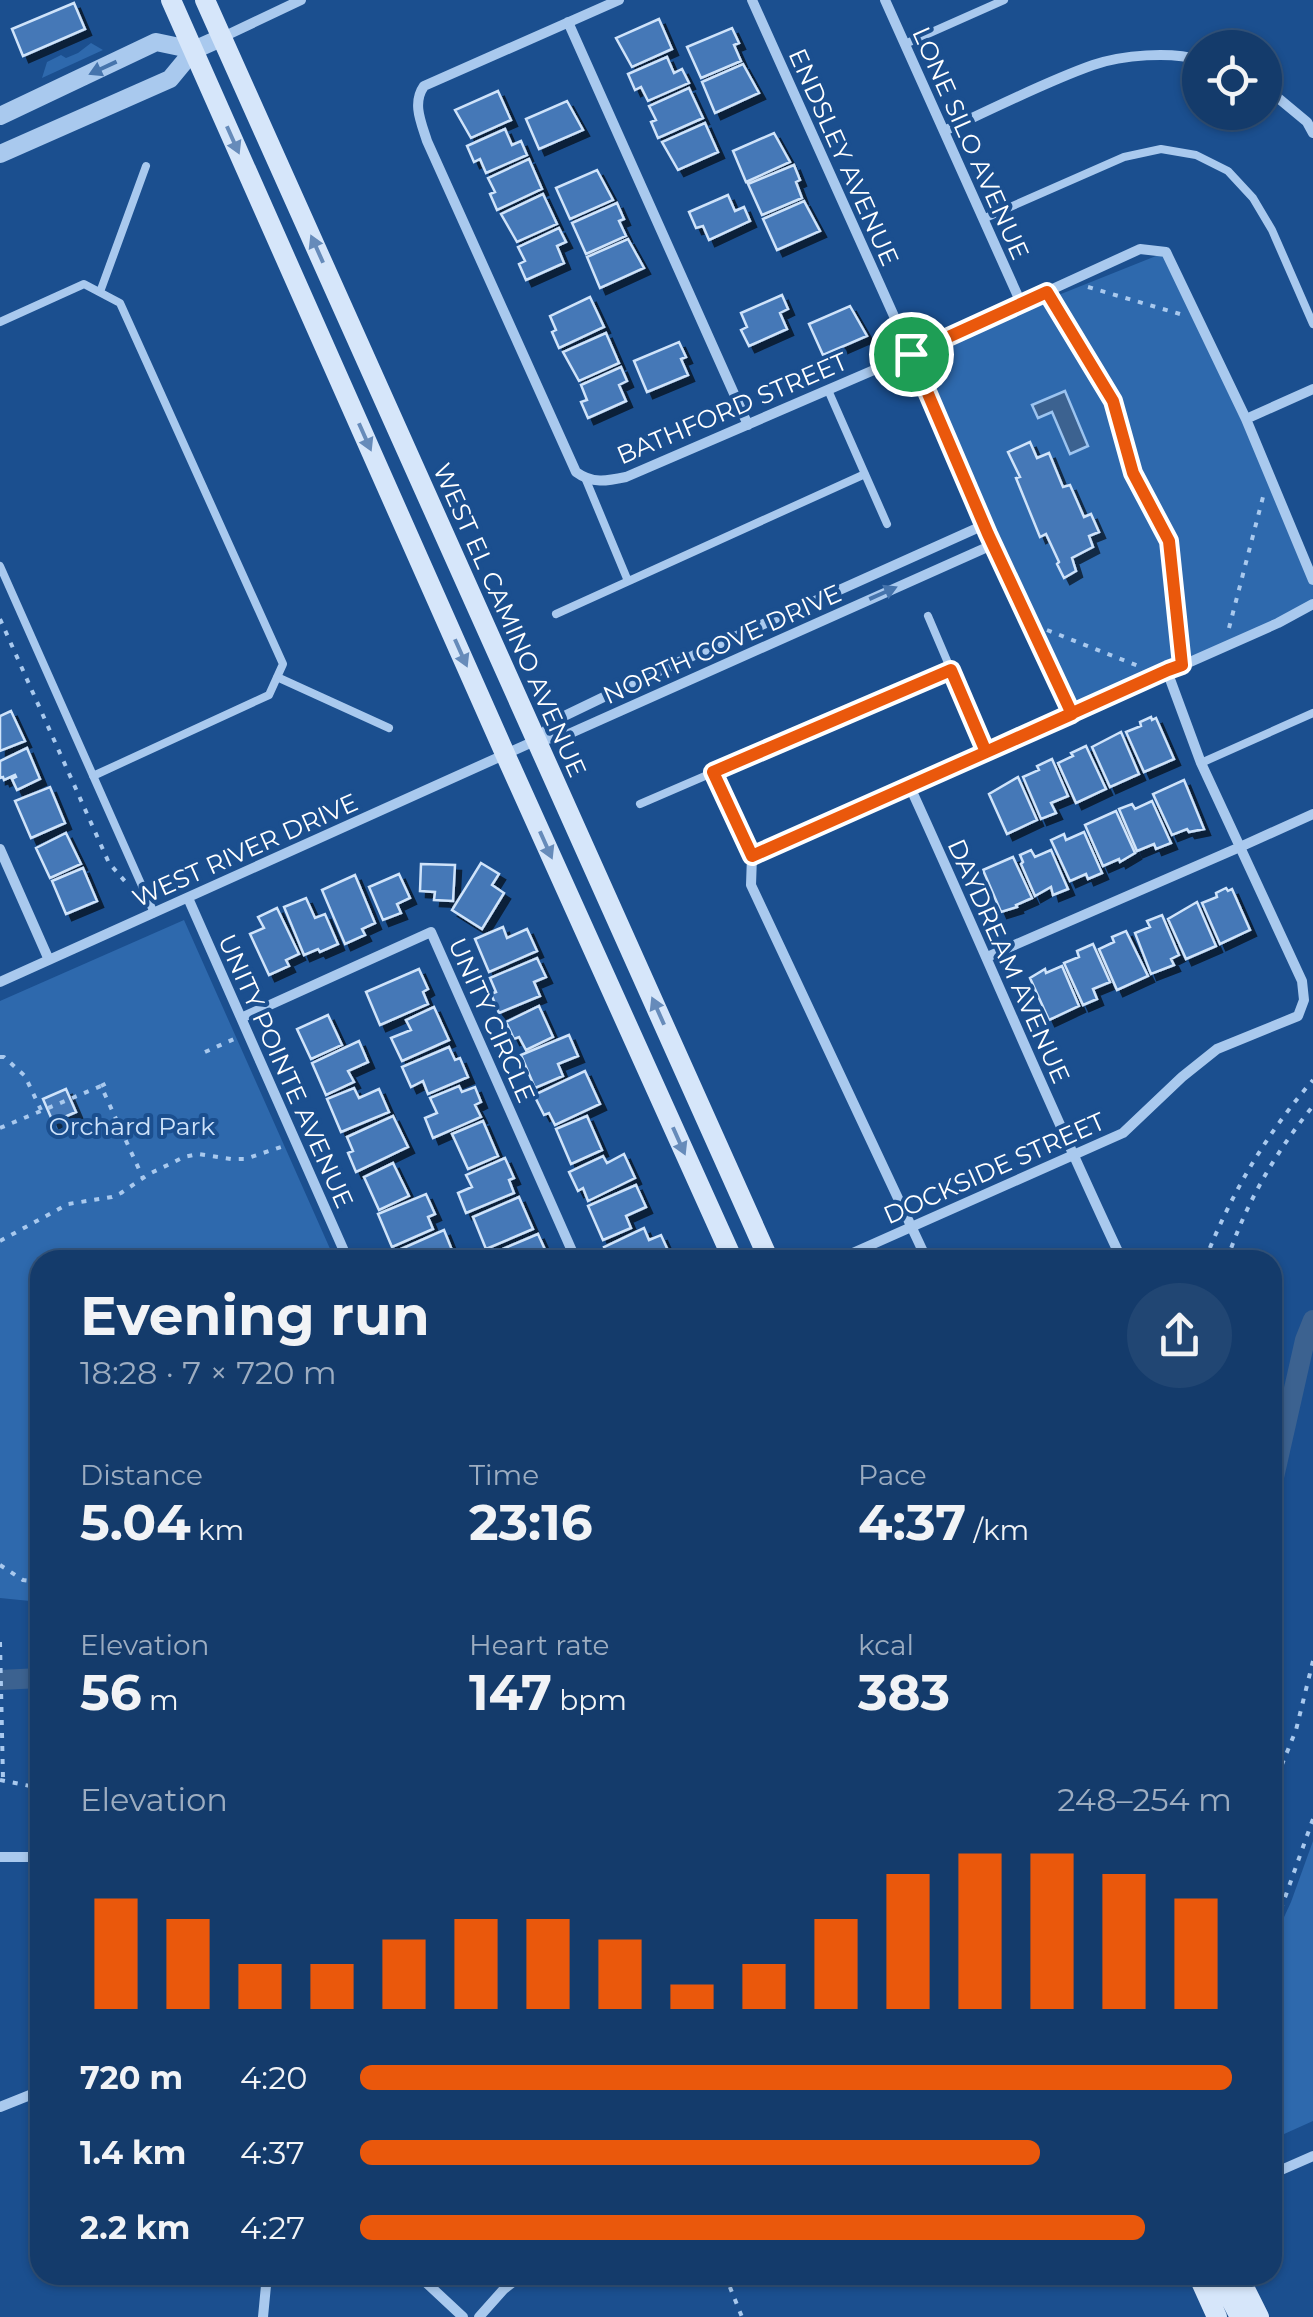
<!DOCTYPE html>
<html lang="en">
<head>
<meta charset="utf-8">
<style>
	:root { --surface:#143b6b; --page:#214673; --text:#f1f3f6; --muted:#9dadc1; --line:#33557e; --accent:#ea580c }
	body { margin:0; font-family:Montserrat,sans-serif; background:var(--page); color:var(--text); height:100vh; display:flex; flex-direction:column; font-size:38px; white-space:nowrap }
	* { box-sizing:border-box; margin:0 }
	p { font-size:32px; color:var(--muted) }
	.icon { flex:none; width:55px; height:55px; fill:none; stroke:currentColor; stroke-width:2; stroke-linecap:round; stroke-linejoin:round }
	.map { position:relative; flex:1; overflow:hidden }
	.drawer { position:absolute; left:30px; top:1250px; width:1252px; height:1035px; display:flex; flex-direction:column; background:var(--surface); border-radius:30px; box-shadow:0 2px 8px #0004,0 0 0 2px var(--line) }
	.drawer>* { flex:none }
	.tools { position:absolute; left:1182px; top:30px; display:grid; gap:20px }
	.tools a { display:grid; place-items:center; width:100px; height:100px; border-radius:50%; background:var(--surface); box-shadow:0 2px 8px #0004,0 0 0 2px var(--line); font-size:50px }
	.pin { position:absolute; display:grid; place-items:center; width:85px; height:85px; color:#fff; margin:-42px; border:5px solid #fff; border-radius:50%; box-shadow:0 2px 10px #0007 }
	.round { display:grid; place-items:center; flex:none; width:105px; height:105px; border-radius:52px; background:var(--page) }
	.headline { display:flex; align-items:center; justify-content:space-between; height:170px; padding:0 50px }
	h1 { font-size:55px; font-weight:700; line-height:75px }
	.metrics { display:grid; grid-template-columns:repeat(3,1fr); gap:15px; height:170px; padding:10px 50px }
	.metrics div { display:grid; align-content:center }
	.metrics b { font-size:50px; font-weight:700 }
	.metrics small { font-size:28px; font-weight:400 }
	.metrics p { font-size:28px }
	.chart { height:280px; padding:20px 50px }
	.chart p { display:flex; justify-content:space-between }
	.chart svg { width:100%; height:180px; margin-top:10px; stroke:var(--accent); stroke-width:6 }
	ul { padding:0 50px; list-style:none; font-size:32px }
	li { display:grid; grid-template-columns:160px 120px 1fr; align-items:center; height:75px }
	li i { height:25px; border-radius:12px; background:var(--accent) }
	.map>svg:first-child { display:block }
	.green { fill:#2e69ad }
	.water { fill:#3c6290; stroke:#9cc4f0; stroke-width:2.5 }
	.lines { fill:none; stroke-linecap:round; stroke-linejoin:round }
	.canal { stroke:#3c6290; stroke-width:20 }
	.building { fill:#4478b7; stroke:#cfe3fa; stroke-width:2.5; filter:url(#shadow) }
	.path { stroke:#a9c9ee; stroke-width:4; stroke-dasharray:5 8; stroke-linecap:butt }
	.service { stroke:#a9c9ee; stroke-width:8 }
	.minor { stroke:#a9c9ee; stroke-width:10 }
	.tertiary { stroke:#a9c9ee; stroke-width:18 }
	.secondary { stroke:#d6e6fa; stroke-width:20 }
	.oneway { fill:#4674ac }
	.oneway2 { fill:#668bba }
	.route-casing { stroke:#fff; stroke-width:20 }
	.route { stroke:#ea580c; stroke-width:12 }
	.labels { text-anchor:middle; stroke-width:8; stroke-linejoin:round; paint-order:stroke }
	.street-label { font-size:25px; fill:#fff; stroke:#1b4f8f }
	.park-label { font-size:25px; fill:#cfe3fa; stroke:#1b4f8f }
</style>
</head>
<body>
<div class="map">
<svg width="1313" height="2317" viewBox="0 0 1313 2317">
	<defs>
		<filter id="shadow"><feDropShadow dx="6" dy="6" stdDeviation="0" flood-color="#0009"/></filter>
	</defs>
	<rect width="100%" height="100%" fill="#1b4f8f"/>
	<path class="green" d="M91,43L103,50L42,78L47,62L61,55L66,58L78,53Z
		M1166,252L1313,576V604L1072,714L911,354Z
		M184,920L335,1260H40V1602L0,1598V1001Z
		M1313,1841V2121L1273,2139V1941L1291,1902Z"/>
	<path class="water" d="M1065,391L1088,446L1070,454L1052,412L1038,418L1032,405Z"/>
	<g class="lines">
		<path class="canal" d="M1272,1486L1305,1340L1313,1320
			M0,1680L40,1678"/>
	</g>
	<path class="building" d="M74,3L85,29L23,56L12,29Z
		M659,19L672,49L632,67L616,38Z
		M732,28L739,43L734,45L741,61L701,78L687,47Z
		M667,57L674,73L682,69L689,83L648,101L641,87L635,90L628,74Z
		M743,64L759,93L715,113L702,82Z
		M689,88L703,118L658,138L651,122L656,120L649,106Z
		M498,91L511,120L471,138L455,110Z
		M567,101L583,130L539,149L526,119Z
		M705,123L718,152L678,170L662,142Z
		M505,129L512,145L521,141L527,155L486,173L480,159L474,162L467,146Z
		M774,133L790,162L746,182L733,151Z
		M529,159L542,189L497,210L490,194L495,192L488,178Z
		M794,165L800,180L796,182L802,198L762,215L748,184Z
		M597,170L613,200L570,219L556,188Z
		M543,194L557,224L517,242L501,214Z
		M728,195L735,211L744,207L750,221L709,240L703,226L696,228L689,212Z
		M804,201L820,231L777,250L763,219Z
		M617,203L624,219L619,221L626,236L586,254L572,223Z
		M559,228L566,242L557,246L564,263L526,280L519,264L525,261L518,247Z
		M628,239L644,268L600,288L587,257Z
		M782,295L788,309L780,313L787,329L749,346L741,330L747,327L741,313Z
		M590,297L604,327L559,348L552,332L556,330L550,316Z
		M850,306L867,336L823,355L809,324Z
		M606,333L619,363L579,381L563,352Z
		M679,342L686,357L681,359L688,375L647,392L634,361Z
		M621,367L627,381L619,385L626,401L588,418L581,402L587,400L581,385Z
		M1030,442L1037,458L1049,453L1063,487L1070,485L1084,517L1091,514L1099,532L1089,536L1093,547L1072,558L1076,571L1064,578L1057,564L1059,562L1046,534L1040,537L1016,478L1020,477L1008,452Z
		M11,711L25,741L0,751V716Z
		M1151,717L1152,720L1156,718L1174,759L1144,772L1126,732L1141,726L1140,722Z
		M1121,732L1139,774L1110,787L1092,747Z
		M1086,746L1106,789L1076,803L1058,763L1073,756L1071,753Z
		M27,748L40,779L17,790L12,779L16,777L15,775L4,780L3,777L0,778V761Z
		M1052,759L1068,796L1051,803L1056,813L1041,819L1023,777L1039,770L1037,766Z
		M1018,777L1037,820L1007,834L989,794Z
		M1184,780L1204,829L1189,832L1187,829L1172,835L1153,794Z
		M50,787L65,823L31,838L15,801Z
		M1152,801L1171,843L1156,849L1154,844L1137,851L1119,809L1132,804L1135,809Z
		M1116,811L1135,853L1120,862L1119,859L1103,866L1085,825Z
		M1084,832L1102,873L1088,879L1086,874L1070,881L1051,840L1064,834L1066,840Z
		M66,833L81,864L50,878L36,848Z
		M1031,850L1035,857L1051,850L1068,889L1053,895L1051,887L1035,896L1021,864L1023,862L1020,855Z
		M1013,857L1032,898L1016,905L1017,907L1001,912L983,870Z
		M481,863L499,874L492,885L504,893L482,929L452,910Z
		M421,864L455,865L453,901L434,900L435,892L420,891Z
		M83,868L97,901L66,914L52,881Z
		M399,874L410,898L397,904L401,913L383,920L369,887Z
		M355,875L375,923L362,929L365,935L345,944L322,890Z
		M1226,888L1228,891L1232,889L1250,930L1220,944L1202,903L1217,897L1216,893Z
		M306,898L315,918L325,914L338,944L320,952L318,949L304,955L284,907Z
		M1197,902L1216,946L1186,959L1168,919Z
		M277,908L299,954L286,960L289,966L269,975L250,934L264,928L258,917Z
		M1162,915L1179,955L1171,959L1174,965L1151,974L1135,933L1150,927L1147,921Z
		M503,927L507,938L527,929L537,951L489,972L475,939Z
		M1126,931L1148,976L1117,990L1099,949L1114,942L1112,937Z
		M1093,944L1110,982L1093,989L1097,999L1083,1005L1064,963L1079,957L1077,951Z
		M537,958L546,977L534,982L540,996L499,1013L491,994L496,992L490,978Z
		M1062,966L1079,1006L1049,1020L1030,978L1045,969L1046,973Z
		M419,969L428,989L423,992L428,1004L380,1025L366,992Z
		M539,1006L553,1037L526,1050L519,1037L514,1039L506,1022Z
		M434,1007L449,1040L402,1061L391,1038L411,1030L406,1020Z
		M328,1015L342,1045L311,1059L297,1029Z
		M569,1035L578,1056L558,1064L563,1076L535,1088L521,1055Z
		M359,1041L368,1062L348,1071L354,1082L326,1095L312,1063Z
		M449,1047L455,1060L460,1058L468,1077L428,1094L423,1081L411,1087L402,1067Z
		M585,1071L600,1104L555,1125L549,1113L544,1115L534,1095Z
		M459,1086L462,1092L475,1087L481,1102L475,1105L481,1117L433,1138L425,1118L437,1113L430,1098Z
		M354,1088L359,1098L379,1089L389,1112L341,1132L327,1099Z
		M66,1089L76,1112L53,1122L43,1099Z
		M393,1116L408,1147L356,1172L348,1153L353,1151L347,1137Z
		M587,1116L602,1150L571,1164L556,1129Z
		M483,1121L498,1156L468,1169L452,1134Z
		M624,1154L635,1178L588,1201L583,1188L578,1191L569,1172L603,1156L607,1163Z
		M505,1158L514,1178L509,1180L514,1193L466,1213L458,1193L472,1187L466,1175Z
		M393,1163L409,1196L379,1210L364,1177Z
		M636,1185L646,1207L626,1216L631,1228L603,1240L588,1206Z
		M426,1194L435,1214L428,1217L433,1229L392,1247L378,1214Z
		M519,1197L533,1229L486,1249L473,1217Z
		M644,1228L649,1240L661,1235L670,1255L660,1260H610L604,1247Z
		M444,1230L456,1260H395L392,1253Z
		M538,1234L547,1254L541,1257L543,1260H502L498,1251Z"/>
	<g class="lines">
		<path class="path" d="M1088,287L1180,314
			M1054,304L1113,401L1133,473L1169,541L1181,651
			M0,619L109,863L129,886
			M1229,628L1263,497
			M1047,630L1141,667
			M205,1052L234,1039
			M0,1057H4L25,1076L41,1110
			M101,1086L111,1081
			M0,1128L101,1086L143,1178
			M0,1241L68,1204L112,1197L121,1193L149,1174L184,1157L198,1154L231,1159H245L281,1147
			M1205,1260C1231,1194 1266,1134 1313,1080
			M1227,1260C1246,1203 1275,1153 1313,1106
			M0,1565L23,1580L40,1582
			M0,1642L3,1779
			M0,1780L40,1788
			M1272,1789L1296,1730L1313,1661
			M1272,1934L1313,1819
			M725,2275L742,2317"/>
		<path class="service" d="M905,44L1004,0
			M983,219L1124,157L1161,149L1196,155L1228,171L1253,198L1272,230L1313,324
			M100,292L146,166
			M0,322L84,284L120,303L283,664L269,695L93,776
			M828,390L887,524
			M586,480L628,581
			M0,566L154,913
			M556,614L865,474
			M928,616L986,752
			M277,677L389,728
			M1201,763L1313,713
			M713,773L752,856
			M640,804L951,670"/>
		<path class="minor" d="M619,0L424,86C412,103 421,122 427,141L576,472C592,484 607,481 626,477L911,354L1140,249L1166,252L1246,419L1313,580
			M752,0L911,354L992,545L1072,714
			M885,0L1021,303
			M568,22L748,425
			M223,37L301,0
			M1265,87L1307,122L1313,133
			M944,131C993,109 1042,83 1093,65C1122,55 1171,51 1200,60
			M1246,419L1313,389
			M537,740L556,720L639,680L984,525
			M910,787C982,944 1048,1104 1122,1260
			M0,849L49,960
			M188,898L348,1260
			M987,957L1240,847L1201,763L1167,671
			M0,982L537,740L562,737L992,545
			M241,1018L431,932L576,1260
			M837,1260L1123,1133L1182,1077L1217,1049L1298,1016L1304,1000L1302,981L1240,847L1313,814
			M927,1260L751,885L752,856L1278,623L1313,604
			M0,1857H40
			M0,2107L40,2091
			M1272,2174L1313,2156
			M418,2275L463,2317
			M263,2317L267,2275
			M479,2317L504,2289L522,2275"/>
		<path class="tertiary" d="M0,116L156,42L194,50
			M0,154L170,79L194,50L223,37"/>
		<path class="secondary" d="M171,0L506,756L733,1260
			M205,0L769,1260
			M1198,2275L1217,2317
			M1218,2275L1240,2317
			M1238,2275L1259,2317"/>
	</g>
	<defs><path id="oneway-solid" d="M-6-.8H1V-3.2L6.5 0L1 3.2V.8H-6Z" transform="scale(2.5)"/></defs>
	<g class="oneway">
		<use href="#oneway-solid" transform="translate(103 68) rotate(155)"/>
		<use href="#oneway-solid" transform="translate(883 593) rotate(-24)"/>
	</g>
	<g class="oneway2">
		<use href="#oneway-solid" transform="translate(233 140) rotate(66)"/>
		<use href="#oneway-solid" transform="translate(317 249) rotate(-114)"/>
		<use href="#oneway-solid" transform="translate(365 437) rotate(66)"/>
		<use href="#oneway-solid" transform="translate(461 653) rotate(66)"/>
		<use href="#oneway-solid" transform="translate(546 845) rotate(66)"/>
		<use href="#oneway-solid" transform="translate(658 1011) rotate(-114)"/>
		<use href="#oneway-solid" transform="translate(679 1141) rotate(66)"/>
	</g>
	<g class="lines">
		<g class="route-casing">
			<path id="route" d="M911,354L988,534L1072,714L752,856L713,772L951,670L986,752L1168,670L1182,665L1169,541L1133,473L1113,401L1047,292L911,354"/>
		</g>
		<use href="#route" class="route"/>
	</g>
	<g class="labels">
		<g class="street-label">
			<text transform="translate(971 143) rotate(66)" y="9">LONE SILO AVENUE</text>
			<text transform="translate(844 157) rotate(66)" y="9">ENDSLEY AVENUE</text>
			<text transform="translate(732 408) rotate(-23)" y="9">BATHFORD STREET</text>
			<text transform="translate(510 620) rotate(66)" y="9">WEST EL CAMINO AVENUE</text>
			<text transform="translate(722 644) rotate(-24)" y="9">NORTH COVE DRIVE</text>
			<text transform="translate(245 850) rotate(-24)" y="9">WEST RIVER DRIVE</text>
			<text transform="translate(1009 961) rotate(66)" y="9">DAYDREAM AVENUE</text>
			<text transform="translate(492 1020) rotate(66)" y="9">UNITY CIRCLE</text>
			<text transform="translate(286 1071) rotate(66)" y="9">UNITY POINTE AVENUE</text>
			<text transform="translate(994 1168) rotate(-24)" y="9">DOCKSIDE STREET</text>
		</g>
		<g class="park-label">
			<text x="132" y="1135">Orchard Park</text>
		</g>
	</g>
</svg>
<div class="tools">
<a><svg class="icon" aria-label="locate" viewBox="0 0 24 24"><circle cx="12" cy="12" r="6"/><path d="M12 2v4M12 18v4M2 12h4M18 12h4"/></svg></a>
</div>
<div class="pin" style="left:911px;top:354px;background:#1e9e55"><svg class="icon" aria-label="arrive" viewBox="0 0 24 24"><path d="M6 21V4h12l-3 4 3 4H6"/></svg></div>
<section class="drawer">
<div class="headline"><div><h1>Evening run</h1><p>18:28 · 7 × 720 m</p></div><a class="round"><svg class="icon" aria-label="share" viewBox="0 0 24 24"><path d="M12 15V3M7 8l5-5 5 5M5 13v7h14v-7"/></svg></a></div>
<div class="metrics">
<div><p>Distance</p><b>5.04<small> km</small></b></div>
<div><p>Time</p><b>23:16</b></div>
<div><p>Pace</p><b>4:37<small> /km</small></b></div>
</div>
<div class="metrics">
<div><p>Elevation</p><b>56<small> m</small></b></div>
<div><p>Heart rate</p><b>147<small> bpm</small></b></div>
<div><p>kcal</p><b>383</b></div>
</div>
<div class="chart"><p><span>Elevation</span>248–254 m</p>
<svg viewBox="0 0 160 44" preserveAspectRatio="none"><path d="M5 44V17M15 44V22M25 44V33M35 44V33M45 44V27M55 44V22M65 44V22M75 44V27M85 44V38M95 44V33M105 44V22M115 44V11M125 44V6M135 44V6M145 44V11M155 44V17"/></svg>
</div>
<ul>
<li><b>720 m</b>4:20<i style="width:100%"></i></li>
<li><b>1.4 km</b>4:37<i style="width:78%"></i></li>
<li><b>2.2 km</b>4:27<i style="width:90%"></i></li>
</ul>
</section>
</div>
</body>
</html>
